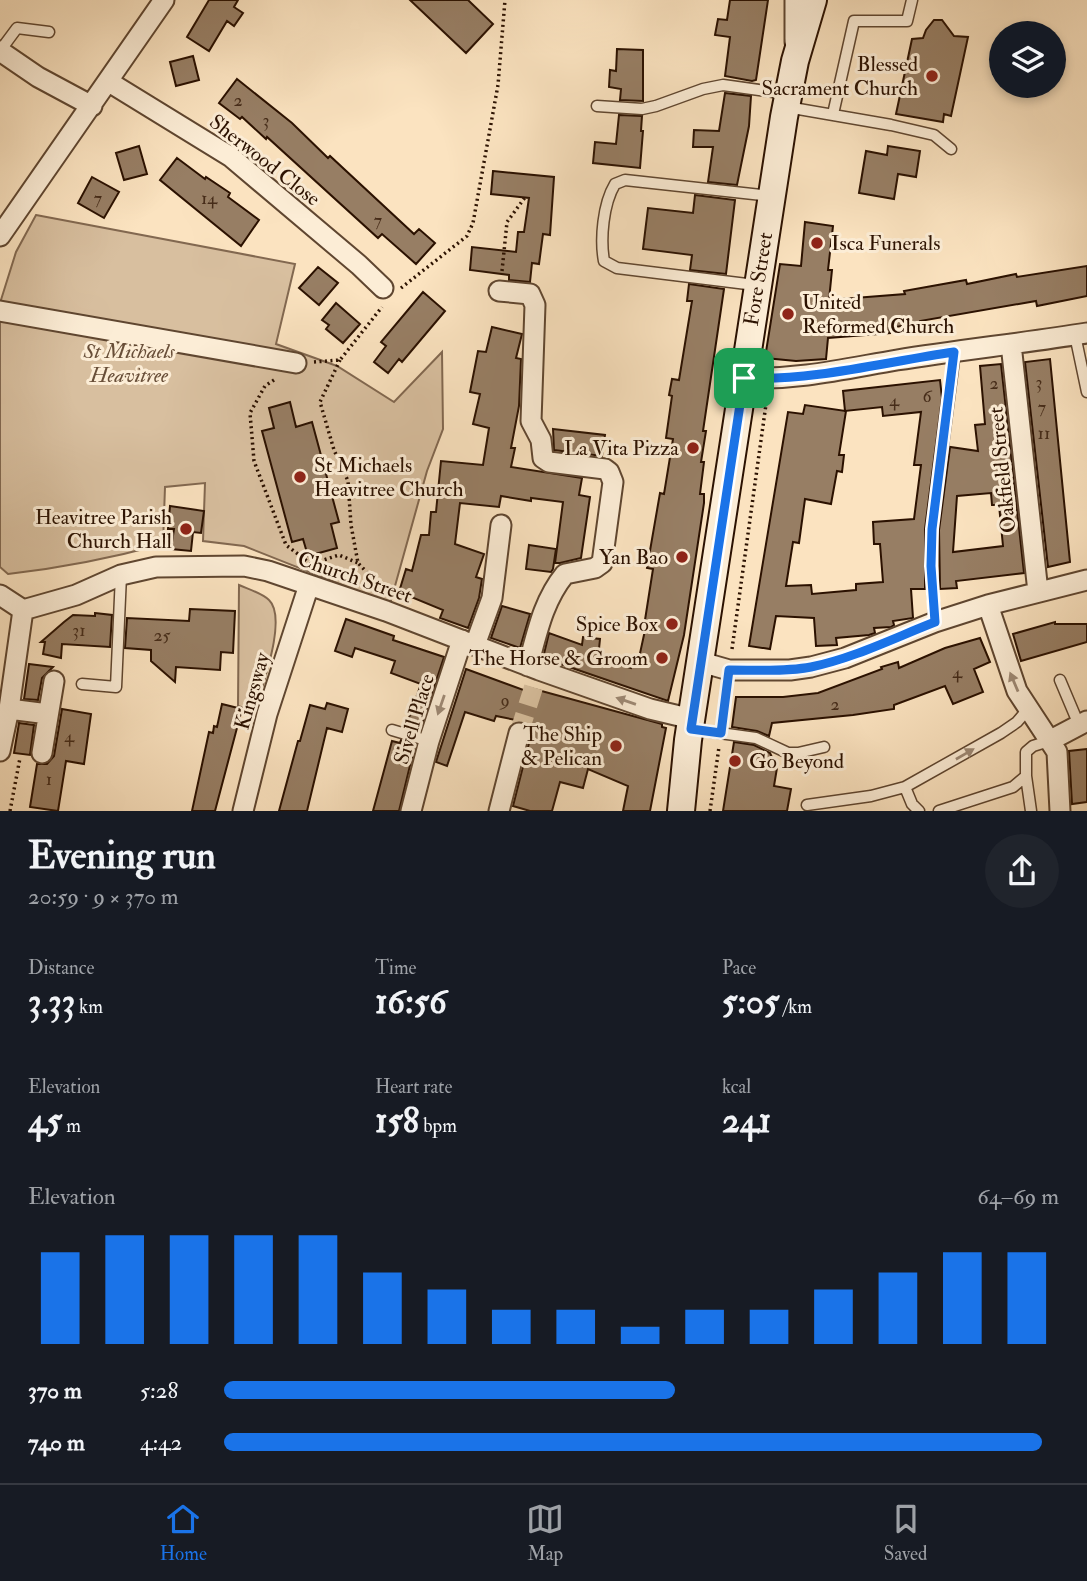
<!DOCTYPE html>
<html lang="en">
<head>
<meta charset="utf-8">
<style>
	:root { --surface:#171b24; --page:#20242c; --text:#f1f3f6; --muted:#9ea1a6; --line:#363941; --accent:#1a73e8 }
	body { margin:0; font-family:"IM FELL Double Pica",serif; background:var(--page); color:var(--text); height:100vh; display:flex; flex-direction:column; font-size:26px; white-space:nowrap }
	* { box-sizing:border-box; margin:0 }
	p { font-size:23px; color:var(--muted) }
	.icon { flex:none; width:38px; height:38px; fill:none; stroke:currentColor; stroke-width:2; stroke-linecap:round; stroke-linejoin:round }
	.map { position:relative; height:811px; overflow:hidden }
	.drawer { display:flex; flex-direction:column; background:var(--surface); flex:1 }
	.drawer>* { flex:none }
	.fabs { position:absolute; left:989px; top:21px; display:grid; gap:14px }
	.fabs a { display:grid; place-items:center; width:77px; height:77px; border-radius:50%; background:var(--surface); box-shadow:0 4px 10px #0003; font-size:35px }
	.pin { position:absolute; display:grid; place-items:center; width:60px; height:60px; color:#fff; margin:-30px; border-radius:14px; box-shadow:0 4px 10px #0006 }
	.round { display:grid; place-items:center; flex:none; width:74px; height:74px; border-radius:37px; background:var(--page) }
	.headline { display:flex; align-items:center; justify-content:space-between; height:119px; padding:0 28px }
	h1 { font-size:38px; font-weight:800; line-height:52px }
	.metrics { display:grid; grid-template-columns:repeat(3,1fr); gap:10px; height:119px; padding:7px 28px }
	.metrics div { display:grid; align-content:center }
	.metrics b { font-size:35px; font-weight:800 }
	.metrics small { font-size:19px; font-weight:400 }
	.metrics p { font-size:19px }
	.chart { height:196px; padding:14px 28px }
	.chart p { display:flex; justify-content:space-between }
	.chart svg { width:100%; height:126px; margin-top:7px; stroke:var(--accent); stroke-width:6 }
	ul { padding:0 28px; list-style:none; font-size:23px }
	li { display:grid; grid-template-columns:112px 84px 1fr; align-items:center; height:52px }
	li i { height:18px; border-radius:9px; background:var(--accent) }
	.tab-bar { display:flex; justify-content:space-around; align-items:center; height:98px; border-top:2px solid var(--line); background:var(--surface); font-size:19px; color:var(--muted) }
	.tab-bar a { display:grid; justify-items:center; gap:4px }
	.tab-bar .on { color:var(--accent) }
	.map>svg:first-child { display:block }
	.green { fill:#d8bf9f; stroke:#826850; stroke-width:2 }
	.building { fill:#977e64; stroke:#2b1100; stroke-width:2; fill-rule:evenodd }
	.lines { fill:none; stroke-linecap:round; stroke-linejoin:round }
	.street-tunnel { stroke:#dcc4a3; stroke-width:19; stroke-dasharray:19 10; stroke-linecap:butt }
	.lane-casing { stroke:#5f4630; stroke-width:13 }
	.street-casing { stroke:#5f4630; stroke-width:23 }
	.secondary-casing { stroke:#2b1100; stroke-width:30 }
	.path { stroke:#2b1100; stroke-width:3.5; stroke-dasharray:2 3.5; stroke-linecap:butt }
	.lane { stroke:#fcedd6; stroke-width:10 }
	.street { stroke:#fcedd6; stroke-width:19 }
	.secondary { stroke:#fcedd6; stroke-width:26 }
	.oneway { fill:#9e8a76 }
	.route-casing { stroke:#fff; stroke-width:14 }
	.route { stroke:#1a73e8; stroke-width:9 }
	.poi-dot { fill:#8f2418; stroke:#fcedd6; stroke-width:2.5 }
	.labels { text-anchor:middle; stroke-width:6; stroke-linejoin:round; paint-order:stroke }
	.number-label { font-size:18px; fill:#462c19 }
	.poi-label { font-size:21px; fill:#2b1100; stroke:#fcedd6; text-anchor:end }
	.street-label { font-size:21px; fill:#2b1100; stroke:#fcedd6 }
	.park-label { font-size:21px; font-style:italic; fill:#684e38; stroke:#fcedd6 }
</style>
</head>
<body>
<div class="map">
<svg width="1087" height="811" viewBox="0 0 1087 811">
	<rect width="100%" height="100%" fill="#fbe3c0"/>
	<filter id="stains"><feTurbulence type="fractalNoise" baseFrequency=".00286" numOctaves="4"/><feColorMatrix values="0 0 0 0 .2 0 0 0 0 .09 0 0 0 0 .02 0 0 0 .5 -.17"/></filter>
	<radialGradient id="worn" r=".72"><stop offset=".6" stop-color="#630" stop-opacity="0"/><stop offset="1" stop-color="#630" stop-opacity=".3"/></radialGradient>
	<path class="green" d="M36,215L295,264L276,344L337,366L394,402L442,352L443,429L427,471L390,604L244,546L203,541L205,483L165,487L163,544C112,558 61,568 8,574L0,567V303L16,252Z
		M239,585C248,589 262,593 269,600C288,618 261,689 255,712L238,706Z"/>
	<path class="building" d="M209,0H238L234,7L243,13L234,26L227,21L209,51L187,37Z
		M410,0H468L493,24L466,53Z
		M730,0H768L756,80L752,81L725,76L730,37L715,35L718,19L727,20Z
		M934,20H942L954,36L968,37L951,116L944,114L943,122L896,114L912,39L923,38L926,30Z
		M617,49L643,50V101L620,100L621,89L609,87L610,70L616,71Z
		M193,56L199,80L176,86L170,62Z
		M237,79L292,123L328,158L330,156L414,234L419,229L435,243L416,264L382,234L378,238L267,137L266,139L242,117L240,119L219,103Z
		M725,93L751,96L749,126L737,185L708,182L713,147H693L694,130L719,131Z
		M619,115L642,116L641,131H643L640,168L593,163L595,142L616,144Z
		M139,146L147,174L124,180L116,153Z
		M888,146L920,151L916,177L898,174L894,199L859,193L866,151L887,155Z
		M177,158L205,179L206,177L230,193L228,197L259,220L241,246L160,180Z
		M493,171L554,177L550,235L543,234L539,264L532,263L530,282L509,280V275L470,270L472,247L516,252L518,232H524L529,198L491,194Z
		M92,177L119,192L104,218L78,203Z
		M695,195L735,200L726,274L690,270L692,255L643,249L648,208L693,213Z
		M805,222L833,226L828,270H832L829,300L905,294L904,291L966,280L967,284L1016,274L1017,277L1087,266V296L1037,306L1036,301L920,321V323L889,328L890,333L828,338L826,359L796,361L765,358L780,264L801,266Z
		M318,267L338,283L319,305L299,288Z
		M689,284L724,289L703,431H706L701,462H704L700,494H704V503L684,635L668,701L543,658L549,633L582,645L583,637L600,639L598,659L631,668L634,656L639,658L647,621L645,620L653,569L647,568L660,493L664,494L673,439L666,438L672,396L669,395L672,379L679,380L692,301H687Z
		M423,292L445,311L402,362L399,359L388,373L374,362L386,346L381,342Z
		M336,303L360,324L343,343L326,329L329,325L322,320Z
		M492,327L522,334L516,358L521,359L519,406L511,448H515L511,467L582,478L579,495L590,497L581,558L560,563H555L563,502L531,498V501L501,496L499,507L460,503L455,544L484,554L476,577L482,579L479,598L468,628L440,618L443,610L399,592L406,569L412,571L421,535H429L431,512H436L441,461L483,465L489,428L473,424L480,394L470,392L478,351L486,352Z
		M1050,359L1070,562L1048,567L1025,362Z
		M1001,364L1024,573L956,581L957,588L940,589L939,530L950,447L978,451L975,425L985,424L980,366ZM991,493L992,505H999L1003,546L953,552L957,496Z
		M940,380L942,398L925,529V589H911L913,618L893,621L894,625L891,627L874,628L875,633L869,635L836,638L837,645L816,646L814,618L776,616L770,649L749,646L788,412L803,414L805,405L846,411L839,455H844L842,472L837,471L831,504L805,499L799,543L793,542L786,586L811,585L812,594L856,590V584L883,582L880,544H874L873,522L914,519L921,465H914L921,412L883,416L882,407L845,411L843,391Z
		M290,402L296,427L312,422L339,522L331,524L337,548L308,556L303,539L292,542L262,431L274,428L269,408Z
		M553,429L605,435L602,456L554,450Z
		M170,506L204,511L201,533L193,532L191,551L171,549L174,529H168Z
		M529,545L556,549L553,569L551,572L526,569Z
		M502,606L530,614L520,648L491,638Z
		M190,609L235,611L233,653L221,652L220,670L176,667L175,682L151,661V650L125,648L127,618L189,621Z
		M95,613L112,615L110,647L62,644L61,658L43,654L45,642H41L64,622L73,615L95,616Z
		M346,619L394,636L393,640L444,657L420,730L406,726L421,684L391,673L395,661L355,648L352,657L335,651Z
		M1055,622V624H1087V642L1021,661L1013,634Z
		M980,638L990,662L974,669L983,692L953,704L945,686L894,705V709L853,715L772,723L769,736L757,731L732,727L736,697H783L818,693L882,669L881,667L898,662L899,668L945,648Z
		M29,664L53,667L42,678L38,700L24,699Z
		M466,669L526,691L527,687L662,724V727L666,728L650,811H623L628,786L588,769L583,788L560,782L552,811H530L513,806L531,735L528,725L521,721L496,716L494,721L465,712L447,766L436,762Z
		M327,703L348,709L342,732L327,728L307,811H279L298,741H300L310,705L325,709Z
		M222,704L242,709L215,811H192L209,732L213,733L214,726L217,727Z
		M62,709L91,714L84,764L66,761L58,811L30,807L37,764H47L54,756Z
		M19,723L34,725L30,755L14,753Z
		M401,740L415,745L399,811H373L392,741L400,743Z
		M734,742L754,745L770,753L777,768L774,786L791,789L787,811H723Z
		M1087,749V802L1072,804L1069,751Z"/>
	<g class="lines">
		<path class="street-tunnel" d="M519,733L539,670"/>
		<g class="lane-casing">
			<path id="lane" d="M0,51L17,28L49,32
				M597,106L642,109L656,106L703,89L723,85L788,94
				M787,107L891,125L934,135L951,149
				M833,114L854,21H907L912,0
				M755,285L617,268L604,261C600,239 603,204 615,184L625,180L771,196
				M1075,335L1087,392
				M935,622L931,566L932,529L955,352
				M1060,680L1079,725
				M82,684L116,687L121,575
				M691,729L756,738L788,753H798L824,747
				M392,730L429,741
				M1026,776L1031,811
				M905,787L912,804L919,811
				M807,805L871,796L905,787L1001,733L1017,722L1029,708
				M939,811L1013,787L1026,776V752L1033,746L1049,741"/>
		</g>
		<g class="street-casing">
			<path id="street" d="M795,42V0
				M0,51L38,77L92,106
				M109,82L231,157L359,265L383,288
				M0,236L164,0
				M499,291L530,294L535,305L531,421L541,440L543,458L549,462L605,469L609,472L613,482L602,563L595,568L565,574C543,601 537,633 528,666
				M0,311L296,363
				M1011,344L1038,592
				M744,378C799,380 844,369 897,360C960,350 1024,343 1087,333
				M0,595L23,610L76,595L121,575L156,567L244,566L268,571L386,611L539,670L650,709L692,719
				M988,605L1017,691L1057,752L1060,811
				M475,645L492,598L501,525
				M701,662L729,670H790L811,667L845,658L935,622L988,605L1087,580
				M9,709L48,714
				M1049,741L1087,721
				M0,751L9,709L23,610
				M42,753L54,681
				M243,811L267,714L309,585
				M411,811L429,741L462,640
				M499,811L519,733"/>
		</g>
		<g class="secondary-casing">
			<path id="secondary" d="M681,811L688,740L784,117L795,61L813,0"/>
		</g>
		<path class="path" d="M502,271L507,222L526,196
			M401,288L467,236L473,223L498,85L505,0
			M340,360L320,402L334,450L348,481L351,525L358,563L377,583L379,589
			M314,362L340,360L382,307
			M274,380L265,386L250,413L254,461L286,545L311,564L339,555L358,563
			M732,649L767,397
			M723,719L727,688
			M10,811L20,758
			M710,811L719,747"/>
		<use href="#lane" class="lane"/>
		<use href="#street" class="street"/>
		<use href="#secondary" class="secondary"/>
	</g>
	<defs><path id="oneway-solid" d="M-6-.8H1V-3.2L6.5 0L1 3.2V.8H-6Z" transform="scale(1.75)"/></defs>
	<g class="oneway">
		<use href="#oneway-solid" transform="translate(1014 682) rotate(-113)"/>
		<use href="#oneway-solid" transform="translate(626 701) rotate(-161)"/>
		<use href="#oneway-solid" transform="translate(441 705) rotate(109)"/>
		<use href="#oneway-solid" transform="translate(965 754) rotate(-30)"/>
	</g>
	<g class="lines">
		<g class="route-casing">
			<path id="route" d="M954,352L932,529L931,566L935,622C894,638 854,658 811,667C785,672 756,670 729,670L721,733L691,729L744,378C815,381 884,362 954,352Z"/>
		</g>
		<use href="#route" class="route"/>
	</g>
	<g class="poi-dot">
		<circle cx="932" cy="76" r="7"/>
		<circle cx="817" cy="243" r="7"/>
		<circle cx="788" cy="314" r="7"/>
		<circle cx="693" cy="448" r="7"/>
		<circle cx="300" cy="477" r="7"/>
		<circle cx="186" cy="529" r="7"/>
		<circle cx="682" cy="557" r="7"/>
		<circle cx="672" cy="624" r="7"/>
		<circle cx="662" cy="658" r="7"/>
		<circle cx="616" cy="746" r="7"/>
		<circle cx="735" cy="761" r="7"/>
	</g>
	<g class="labels">
		<g class="number-label">
			<text x="238" y="106">2</text>
			<text x="266" y="126">3</text>
			<text x="98" y="204">7</text>
			<text x="209" y="204">14</text>
			<text x="378" y="226">7</text>
			<text x="1039" y="388">3</text>
			<text x="994" y="389">2</text>
			<text x="927" y="402">6</text>
			<text x="894" y="406">4</text>
			<text x="1042" y="413">7</text>
			<text x="1044" y="439">11</text>
			<text x="79" y="636">31</text>
			<text x="162" y="641">25</text>
			<text x="957" y="678">4</text>
			<text x="505" y="706">9</text>
			<text x="835" y="710">2</text>
			<text x="69" y="742">4</text>
			<text x="49" y="785">1</text>
		</g>
		<g class="poi-label">
			<text x="918" y="71">Blessed<tspan x="918" dy="24">Sacrament Church</tspan></text>
			<text x="831" y="250" text-anchor="start">Isca Funerals</text>
			<text x="802" y="309" text-anchor="start">United<tspan x="802" dy="24">Reformed Church</tspan></text>
			<text x="679" y="455">La Vita Pizza</text>
			<text x="314" y="472" text-anchor="start">St Michaels<tspan x="314" dy="24">Heavitree Church</tspan></text>
			<text x="172" y="524">Heavitree Parish<tspan x="172" dy="24">Church Hall</tspan></text>
			<text x="668" y="564">Yan Bao</text>
			<text x="658" y="631">Spice Box</text>
			<text x="648" y="665">The Horse &amp; Groom</text>
			<text x="602" y="741">The Ship<tspan x="602" dy="24">&amp; Pelican</tspan></text>
			<text x="749" y="768" text-anchor="start">Go Beyond</text>
		</g>
		<g class="street-label">
			<text transform="translate(265 160) rotate(38)" y="7">Sherwood Close</text>
			<text transform="translate(758 279) rotate(-81)" y="7">Fore Street</text>
			<text transform="translate(1002 470) rotate(-96)" y="7">Oakfield Street</text>
			<text transform="translate(355 577) rotate(19)" y="7">Church Street</text>
			<text transform="translate(252 691) rotate(-74)" y="7">Kingsway</text>
			<text transform="translate(414 719) rotate(-73)" y="7">Sivell Place</text>
		</g>
		<g class="park-label">
			<text x="129" y="358">St Michaels<tspan x="129" dy="24">Heavitree</tspan></text>
		</g>
	</g>
	<rect width="100%" height="100%" filter="url(#stains)"/>
	<rect width="100%" height="100%" fill="url(#worn)"/>
</svg>
<div class="fabs">
<a><svg class="icon" aria-label="layers" viewBox="0 0 24 24"><path d="M12 4l9 5-9 5-9-5zM3 14l9 5 9-5"/></svg></a>
</div>
<div class="pin" style="left:744px;top:378px;background:#1e9e55"><svg class="icon" aria-label="arrive" viewBox="0 0 24 24"><path d="M6 21V4h12l-3 4 3 4H6"/></svg></div>
</div>
<section class="drawer">
<div class="headline"><div><h1>Evening run</h1><p>20:59 · 9 × 370 m</p></div><a class="round"><svg class="icon" aria-label="share" viewBox="0 0 24 24"><path d="M12 15V3M7 8l5-5 5 5M5 13v7h14v-7"/></svg></a></div>
<div class="metrics">
<div><p>Distance</p><b>3.33<small> km</small></b></div>
<div><p>Time</p><b>16:56</b></div>
<div><p>Pace</p><b>5:05<small> /km</small></b></div>
</div>
<div class="metrics">
<div><p>Elevation</p><b>45<small> m</small></b></div>
<div><p>Heart rate</p><b>158<small> bpm</small></b></div>
<div><p>kcal</p><b>241</b></div>
</div>
<div class="chart"><p><span>Elevation</span>64–69 m</p>
<svg viewBox="0 0 160 44" preserveAspectRatio="none"><path d="M5 44V12M15 44V6M25 44V6M35 44V6M45 44V6M55 44V19M65 44V25M75 44V32M85 44V32M95 44V38M105 44V32M115 44V32M125 44V25M135 44V19M145 44V12M155 44V12"/></svg>
</div>
<ul>
<li><b>370 m</b>5:28<i style="width:54%"></i></li>
<li><b>740 m</b>4:42<i style="width:98%"></i></li>
</ul>
</section>
<nav class="tab-bar">
<a class="on"><svg class="icon" aria-label="home" viewBox="0 0 24 24"><path d="M3 11l9-7 9 7M6 9v11h12V9"/></svg>Home</a>
<a><svg class="icon" aria-label="map" viewBox="0 0 24 24"><path d="M3 6l6-2 6 2 6-2v14l-6 2-6-2-6 2zM9 4v14M15 6v14"/></svg>Map</a>
<a><svg class="icon" aria-label="saved" viewBox="0 0 24 24"><path d="M7 4h10v16l-5-4-5 4z"/></svg>Saved</a>
</nav>
</body>
</html>
